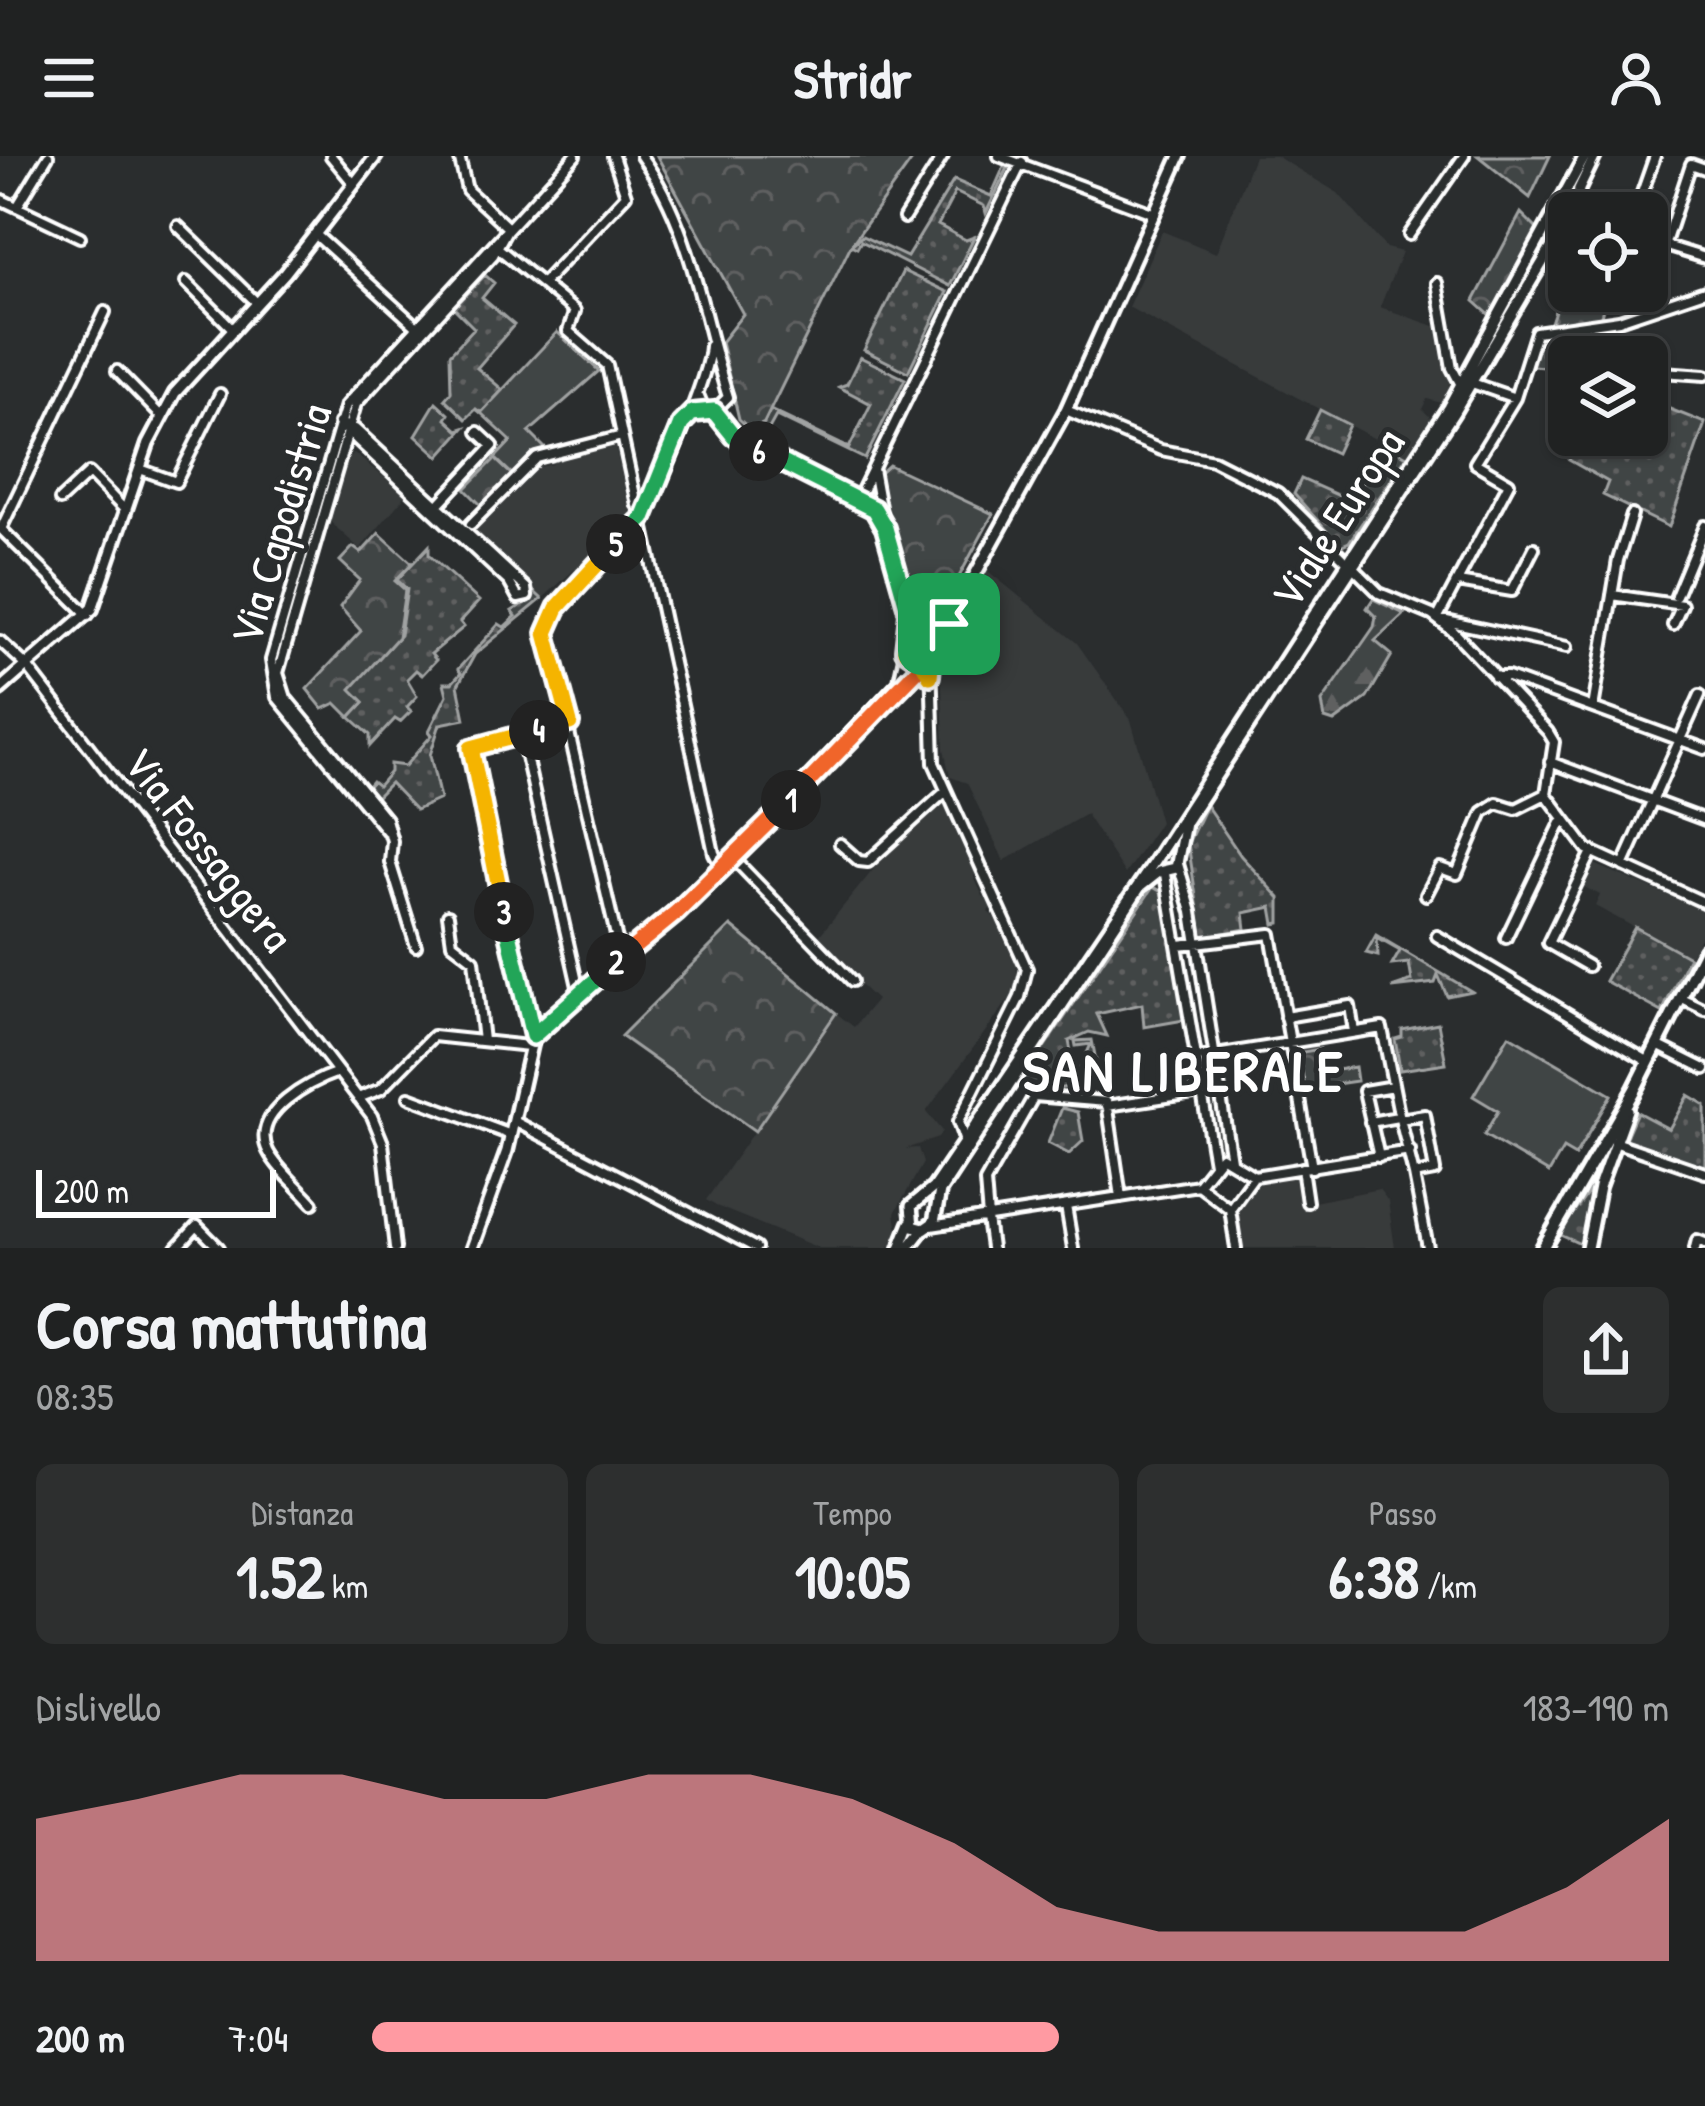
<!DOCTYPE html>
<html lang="it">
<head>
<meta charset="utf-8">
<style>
	:root { --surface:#202222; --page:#2d2f2f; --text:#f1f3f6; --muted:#a2a4a5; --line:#3d3f40; --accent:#ff9aa2 }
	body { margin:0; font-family:"Patrick Hand",sans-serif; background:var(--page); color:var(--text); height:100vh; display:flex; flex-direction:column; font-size:45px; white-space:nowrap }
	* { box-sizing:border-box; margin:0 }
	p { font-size:39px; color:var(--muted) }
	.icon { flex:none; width:66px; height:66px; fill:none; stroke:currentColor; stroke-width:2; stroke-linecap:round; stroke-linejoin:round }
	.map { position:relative; height:1092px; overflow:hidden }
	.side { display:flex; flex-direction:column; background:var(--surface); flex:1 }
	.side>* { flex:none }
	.controls { position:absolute; left:1548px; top:36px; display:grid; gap:24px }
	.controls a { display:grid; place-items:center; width:120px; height:120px; border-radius:18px; background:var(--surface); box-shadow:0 3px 9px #0004,0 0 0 3px var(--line); font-size:60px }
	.scale { position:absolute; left:36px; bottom:30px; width:240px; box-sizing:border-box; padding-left:12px; border:6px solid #fff; border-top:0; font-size:33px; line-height:42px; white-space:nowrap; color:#fff; -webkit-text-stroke:9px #2a2d2e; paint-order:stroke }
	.pin { position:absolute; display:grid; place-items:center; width:102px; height:102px; color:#fff; margin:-51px; border-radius:24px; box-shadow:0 6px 18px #0006 }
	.km { position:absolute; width:60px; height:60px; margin:-30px; border-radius:50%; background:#222; color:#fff; font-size:33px; line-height:60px; text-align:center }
	.round { display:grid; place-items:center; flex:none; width:126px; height:126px; border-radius:18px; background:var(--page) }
	.summary { display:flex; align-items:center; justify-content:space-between; height:204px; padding:0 36px }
	h1 { font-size:66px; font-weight:700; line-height:90px }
	.metrics { display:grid; grid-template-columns:repeat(3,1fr); gap:18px; height:204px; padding:12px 36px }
	.metrics div { display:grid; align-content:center; border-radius:18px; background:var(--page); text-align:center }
	.metrics b { font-size:60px; font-weight:700 }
	.metrics small { font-size:33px; font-weight:400 }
	.metrics p { font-size:33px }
	.chart { height:336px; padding:24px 36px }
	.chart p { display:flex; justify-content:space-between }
	.chart svg { width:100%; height:216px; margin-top:12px; fill:var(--accent); opacity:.7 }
	ul { padding:0 36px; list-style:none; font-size:39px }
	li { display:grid; grid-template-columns:192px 144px 1fr; align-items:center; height:90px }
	li i { height:30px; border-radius:15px; background:var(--accent) }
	header { display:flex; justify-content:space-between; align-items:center; height:156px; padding:0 36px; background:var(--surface); font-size:54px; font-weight:700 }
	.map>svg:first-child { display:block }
	.built { fill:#373a3b }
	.grass { fill:url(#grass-dots); stroke:#a0a2a2; stroke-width:3 }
	.forest { fill:url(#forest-firs); stroke:#a0a2a2; stroke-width:3 }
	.park { fill:url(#park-crowns); stroke:#a0a2a2; stroke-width:3 }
	.pitch { fill:#414445; stroke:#a0a2a2; stroke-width:3 }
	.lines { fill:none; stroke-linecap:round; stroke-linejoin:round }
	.street-casing { stroke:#fff; stroke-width:16 }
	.secondary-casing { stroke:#fff; stroke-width:18 }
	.primary-casing { stroke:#fff; stroke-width:20 }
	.street { stroke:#2a2d2e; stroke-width:8 }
	.secondary { stroke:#2a2d2e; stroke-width:9 }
	.primary { stroke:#2a2d2e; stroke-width:10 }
	.split-1-casing { stroke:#fff; stroke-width:24 }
	.split-2-casing { stroke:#fff; stroke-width:24 }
	.split-3-casing { stroke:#fff; stroke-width:24 }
	.split-4-casing { stroke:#fff; stroke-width:24 }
	.split-5-casing { stroke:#fff; stroke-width:24 }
	.split-6-casing { stroke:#fff; stroke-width:24 }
	.split-7-casing { stroke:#fff; stroke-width:24 }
	.split-8-casing { stroke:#fff; stroke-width:24 }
	.split-1 { stroke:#f0652b; stroke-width:15 }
	.split-2 { stroke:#f0652b; stroke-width:15 }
	.split-3 { stroke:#22a559; stroke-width:15 }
	.split-4 { stroke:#f5b400; stroke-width:15 }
	.split-5 { stroke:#f5b400; stroke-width:15 }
	.split-6 { stroke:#22a559; stroke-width:15 }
	.split-7 { stroke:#22a559; stroke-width:15 }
	.split-8 { stroke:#f5b400; stroke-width:15 }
	.labels { text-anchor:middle; stroke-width:10; stroke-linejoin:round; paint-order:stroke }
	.street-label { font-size:45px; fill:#fff; stroke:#2a2d2e }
	.district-label { font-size:57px; font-weight:bold; letter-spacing:3px; fill:#fff; stroke:#2a2d2e }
</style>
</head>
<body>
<header><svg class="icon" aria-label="menu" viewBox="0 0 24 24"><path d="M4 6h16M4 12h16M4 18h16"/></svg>Stridr<svg class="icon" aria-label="person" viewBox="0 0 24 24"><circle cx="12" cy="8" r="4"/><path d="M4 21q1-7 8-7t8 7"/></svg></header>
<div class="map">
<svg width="1705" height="1092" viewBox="0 0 1705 1092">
	<defs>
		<pattern id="grass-dots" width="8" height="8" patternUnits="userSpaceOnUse" patternTransform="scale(3)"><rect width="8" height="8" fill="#414445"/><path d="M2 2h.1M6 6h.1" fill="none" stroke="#5e6061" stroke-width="1.8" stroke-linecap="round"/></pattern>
		<pattern id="forest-firs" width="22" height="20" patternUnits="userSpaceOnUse" patternTransform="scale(3)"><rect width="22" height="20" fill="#414445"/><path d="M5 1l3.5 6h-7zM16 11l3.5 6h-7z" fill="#5e6061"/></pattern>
		<pattern id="park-crowns" width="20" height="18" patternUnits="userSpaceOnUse" patternTransform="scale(3)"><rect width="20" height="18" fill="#414445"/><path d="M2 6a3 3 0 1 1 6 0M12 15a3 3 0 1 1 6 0" fill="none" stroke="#5e6061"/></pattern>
	</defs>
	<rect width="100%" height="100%" fill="#2a2d2e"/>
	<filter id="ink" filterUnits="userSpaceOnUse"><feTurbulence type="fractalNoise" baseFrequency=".00833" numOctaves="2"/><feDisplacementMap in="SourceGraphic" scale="24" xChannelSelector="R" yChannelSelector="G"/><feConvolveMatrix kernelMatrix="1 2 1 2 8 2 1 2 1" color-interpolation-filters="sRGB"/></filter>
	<g filter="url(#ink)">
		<path class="built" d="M1254,0H1276L1338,37L1386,92L1402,96L1380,151L1443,173L1450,232L1441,247L1427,243L1422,253L1431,262L1407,300L1128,151L1162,75L1216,97Z
			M615,289L632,360L582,420L575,413L542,443L469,375L536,305L538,311L553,308L552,302Z
			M354,297L406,339L360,393L328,364L345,305Z
			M988,415L1077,487L1131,564L1160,666L1125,718L1086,658L1004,705L967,627L950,621L944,593L941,502L971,438L986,439L992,429L985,420Z
			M944,642L978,716L974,721L983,740L993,748L988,756L1003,768L1014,792L1019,830L926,956L942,975L938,982L905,993L918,992L923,1007L895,1057L898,1076L889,1092H819L716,1050L706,1044L836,857L854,871L876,844L814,786L895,687Z
			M1592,707L1705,755V773L1689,801L1595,750L1600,739L1580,729Z
			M1298,1020L1304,1048L1379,1033L1388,1045L1395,1092H1244L1238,1056L1259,1027Z"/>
		<path class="grass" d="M1006,6L1009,10L986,57L984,50L955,36L938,69L966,84L974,81L950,130L861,85L857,92L851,89L862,80L907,101L954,24L991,40Z
			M903,115L947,136L908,216L864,194Z
			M485,119L494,127L482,142L514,169L477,212L503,234L481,257L476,253L466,263L445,243L451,236L450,198L474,172L454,152Z
			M1564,127L1569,135L1605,146L1599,166L1549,173Z
			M1612,174L1629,201H1569V213L1532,210L1537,184Z
			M860,201L905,223L865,303L776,260L766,278L754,268L764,267L770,254L849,292L871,248L839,231L847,228Z
			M1647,244L1705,267L1669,371L1603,339L1608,326L1569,304L1586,279H1647Z
			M436,246L449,258L446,263L458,274L464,272L439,300L416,279Z
			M1320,254L1349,269L1336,297L1306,283Z
			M1383,287L1407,300L1349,386L1340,390L1294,338L1301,323L1353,346Z
			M429,390V399L479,445L460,466L464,471L431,498L436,504L422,519L416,514L407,523L417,540L407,551L411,555L400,566L395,563L370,590V579L350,561L364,546L350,533L400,479L407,433L397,424Z
			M526,428L542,443L475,498L458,529L465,563L440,568L430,599L440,643L416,654L390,627L376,641L367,631L372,625L378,630L390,616V608L405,610L432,579L429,575L447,539L444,527H452L461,517L458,513L499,468L504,471L516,460L512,455L531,443Z
			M1206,649L1241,700L1280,742V767L1275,768L1272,751L1244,757L1246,773L1202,781L1188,687Z
			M1153,731L1165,738L1184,864L1144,871L1142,848L1097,858L1107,880L1089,876L1069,885L1076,922L1091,888L1076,890L1075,885L1092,884L1100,926L1031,937L1020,927Z
			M1635,771L1689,801L1662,856L1605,825Z
			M1376,779L1471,835L1447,840L1438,819L1435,827L1392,832L1412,825L1409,807L1392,809L1400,795L1377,782L1378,800L1366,797Z
			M1438,867L1446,907L1400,914L1395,883L1402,881V874Z
			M1688,939L1705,949V1014L1624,985L1637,956L1669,973Z
			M1062,952L1078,956L1083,985L1069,998L1048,987Z
			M1596,1026L1585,1090L1558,1078Z"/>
		<path class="forest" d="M1373,443L1404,458L1375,485L1392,499L1367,542L1334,566L1325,563L1322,546L1374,471L1376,461L1367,452Z"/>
		<path class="park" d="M657,0H915L851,89L764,267L751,274L739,263L721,186L743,158Z
			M1478,0H1550L1530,42Z
			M1521,57L1538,74L1492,161L1474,145Z
			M495,303L513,320L481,349L465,333Z
			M889,309L993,358L934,467L940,473L927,474L917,462L882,337L880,317Z
			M379,377L412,407L395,425L405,434L398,481L351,533L364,546L350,561L336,547L323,553L307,533L361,475L340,451L360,424L340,405L353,391L361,397Z
			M731,770L836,857L755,975L621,880Z
			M1320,893L1325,916L1355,911L1357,925L1302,933L1297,897Z"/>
		<path class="pitch" d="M557,176L599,215L529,276L547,294L514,320L495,302L511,285L481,257Z
			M1509,879L1611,939L1575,1000L1563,993L1549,1017L1484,979L1498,955L1473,940Z"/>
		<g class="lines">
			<g class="street-casing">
				<path id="street" d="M331,0L354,28
					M459,0L467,34L508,72
					M641,0C692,70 702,160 728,241L714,255L703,251L699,241
					M999,0L1155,58
					M0,43L80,81
					M17,51L48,0
					M1635,57L1655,0
					M904,62L943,0
					M178,70L256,146
					M315,78L416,170
					M1409,79L1464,0
					M1647,84L1705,102
					M1664,90L1691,8L1705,13
					M498,92L575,155L568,175L607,209L637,349L643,357
					M186,126L231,171
					M1437,127L1452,212L1461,229
					M542,128L626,39L613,0
					M117,215L161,260
					M1662,216L1705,219
					M1472,227L1515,242L1475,307L1509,327L1437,463L1567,491
					M1515,242L1536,176L1619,164L1705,135
					M1066,254L1161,294L1213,304L1278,337L1379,437L1432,459L1454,476L1548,576L1554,586L1546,638L1587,693L1705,747
					M714,255L741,285L867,348L885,372
					M339,267L355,273L526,432L527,440L518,442L509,426Z
					M140,313L176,326L220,238
					M873,313L881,357
					M858,343L1022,6
					M60,344L89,317L126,355
					M438,349L493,290L478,276
					M642,363L714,697L723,714
					M471,368L537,302L622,280
					M885,371L913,463L924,478
					M0,372L88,459
					M1,373L105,156
					M1458,426L1512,435L1534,392
					M1612,439L1682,449L1673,469
					M1676,440L1705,370
					M0,485L27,510L372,960L383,987L395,1092
					M931,501L934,607L1027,813L1020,841L958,966L964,983
					M1495,521H1508L1705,593
					M1593,552L1618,404L1632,359
					M521,578L579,835
					M1550,606L1705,664
					M387,675L277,541L271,504L346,249L575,0
					M840,688L859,705L868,706L946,635
					M734,703L852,825
					M1178,708L1192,756L1231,1004
					M1623,710L1700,539
					M1165,718L1214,1007
					M1426,739L1440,712L1457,718L1483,656L1497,647L1516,653L1546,638
					M448,759L452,787L474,804L483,885
					M1437,780L1649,906
					M1506,782L1562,665
					M1179,789L1271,778L1312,1012
					M416,790L390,706L392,685L386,663L286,542L278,517L356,248L493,99L508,72
					M621,801L546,477C560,428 615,403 641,362C659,335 709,219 710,190
					M1588,810L1548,787L1592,696
					M1680,842L1705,854
					M1285,861L1350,850L1354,876
					M533,880L471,593L570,567
					M1657,889L1705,913
					M1197,902L1382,872L1400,963
					M409,941L511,979
					M358,942L381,933L433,880L529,890
					M1107,950L1220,933
					M1425,959L1435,1015L1414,1019L1400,963Z
					M514,965L756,1092
					M1370,966L1398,961
					M1614,986L1705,1017
					M1379,1001L1364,935L1393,930
					M1302,1012L1307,1046
					M1414,1019L1428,1092
					M1254,1020L1410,995
					M1198,1029L1221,1000L1254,1020
					M1198,1029L1230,1053
					M313,1047C299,1031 277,1013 268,995C249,956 312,925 338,916
					M1066,1050L1073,1092
					M1230,1053L1254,1020
					M1230,1053L1236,1092
					M988,1062L985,1026L1034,940L1107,946L1121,1041
					M987,1063L991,1092
					M931,1070L1198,1029
					M177,1092L197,1070L219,1092
					M1695,1092L1697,1084L1705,1087"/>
			</g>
			<g class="secondary-casing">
				<path id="secondary" d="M1576,57L1579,33L1595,0
					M1567,65L1454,256L1185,667L1176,712L1159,716L1140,731L940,1035L934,1066L924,1073L913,1070L911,1050L933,1032L1154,706L1448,252L1585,0
					M900,525L909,482L941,476
					M0,533L92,453L148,288L175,237L285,117L376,0
					M472,1092L507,995L533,880L734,703L915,510L929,502L1066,254L1180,0
					M900,1092L910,1067
					M908,1092L923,1073
					M1587,1092L1599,1031L1627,954"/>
			</g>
			<g class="primary-casing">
				<path id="primary" d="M1543,1092L1635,933L1705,794"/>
			</g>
			<use href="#street" class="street"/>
			<use href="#secondary" class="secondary"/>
			<use href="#primary" class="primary"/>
		</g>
	</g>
	<g class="lines" filter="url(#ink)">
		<g class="split-1-casing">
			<path id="split-1" d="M791,644L929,502L949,468"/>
		</g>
		<g class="split-2-casing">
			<path id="split-2" d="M616,806L677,756L791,644"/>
		</g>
		<g class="split-3-casing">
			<path id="split-3" d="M504,756L533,880L616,806"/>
		</g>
		<g class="split-4-casing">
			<path id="split-4" d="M504,756L471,592L539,574"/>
		</g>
		<g class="split-5-casing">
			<path id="split-5" d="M539,574L570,567L546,477L557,452L616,388"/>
		</g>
		<g class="split-6-casing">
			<path id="split-6" d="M616,388L643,362L681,268L692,257L714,255L734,280L759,295"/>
		</g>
		<g class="split-7-casing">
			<path id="split-7" d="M759,295L874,353L885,372L909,457"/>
		</g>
		<g class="split-8-casing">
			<path id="split-8" d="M909,457L905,494L922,506L930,520L933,488L926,479L949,468"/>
		</g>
		<use href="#split-1" class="split-1"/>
		<use href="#split-2" class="split-2"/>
		<use href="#split-3" class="split-3"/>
		<use href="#split-4" class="split-4"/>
		<use href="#split-5" class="split-5"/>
		<use href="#split-6" class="split-6"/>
		<use href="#split-7" class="split-7"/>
		<use href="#split-8" class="split-8"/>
	</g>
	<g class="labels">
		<g class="street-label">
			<text transform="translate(1337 362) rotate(-57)" y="16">Viale Europa</text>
			<text transform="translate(280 368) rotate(-73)" y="16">Via Capodistria</text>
			<text transform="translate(209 693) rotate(52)" y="16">Via Fossaggera</text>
		</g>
		<g class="district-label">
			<text x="1184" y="935">SAN LIBERALE</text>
		</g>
	</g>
</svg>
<div class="controls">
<a><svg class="icon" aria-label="locate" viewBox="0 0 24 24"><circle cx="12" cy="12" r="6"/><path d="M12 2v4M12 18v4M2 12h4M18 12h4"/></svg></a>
<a><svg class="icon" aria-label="layers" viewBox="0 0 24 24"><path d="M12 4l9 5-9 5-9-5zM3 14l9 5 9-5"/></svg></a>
</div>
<div class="scale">200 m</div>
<div class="pin" style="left:949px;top:468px;background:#1e9e55"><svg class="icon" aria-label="arrive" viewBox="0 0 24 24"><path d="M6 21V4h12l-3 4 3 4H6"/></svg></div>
<b class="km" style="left:791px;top:644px">1</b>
<b class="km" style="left:616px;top:806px">2</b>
<b class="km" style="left:504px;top:756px">3</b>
<b class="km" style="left:539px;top:574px">4</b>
<b class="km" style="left:616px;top:388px">5</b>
<b class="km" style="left:759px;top:295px">6</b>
</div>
<section class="side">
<div class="summary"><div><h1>Corsa mattutina</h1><p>08:35</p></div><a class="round"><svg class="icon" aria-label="share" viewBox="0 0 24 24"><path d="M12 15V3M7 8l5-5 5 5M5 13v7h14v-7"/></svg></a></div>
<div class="metrics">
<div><p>Distanza</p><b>1.52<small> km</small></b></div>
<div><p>Tempo</p><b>10:05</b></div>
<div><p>Passo</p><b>6:38<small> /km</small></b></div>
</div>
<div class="chart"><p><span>Dislivello</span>183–190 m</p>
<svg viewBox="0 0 160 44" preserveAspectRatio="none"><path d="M0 44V15L10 11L20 6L30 6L40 11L50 11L60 6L70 6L80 11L90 20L100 33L110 38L120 38L130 38L140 38L150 29L160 15V44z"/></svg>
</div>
<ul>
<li><b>200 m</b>7:04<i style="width:53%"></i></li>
</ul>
</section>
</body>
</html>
